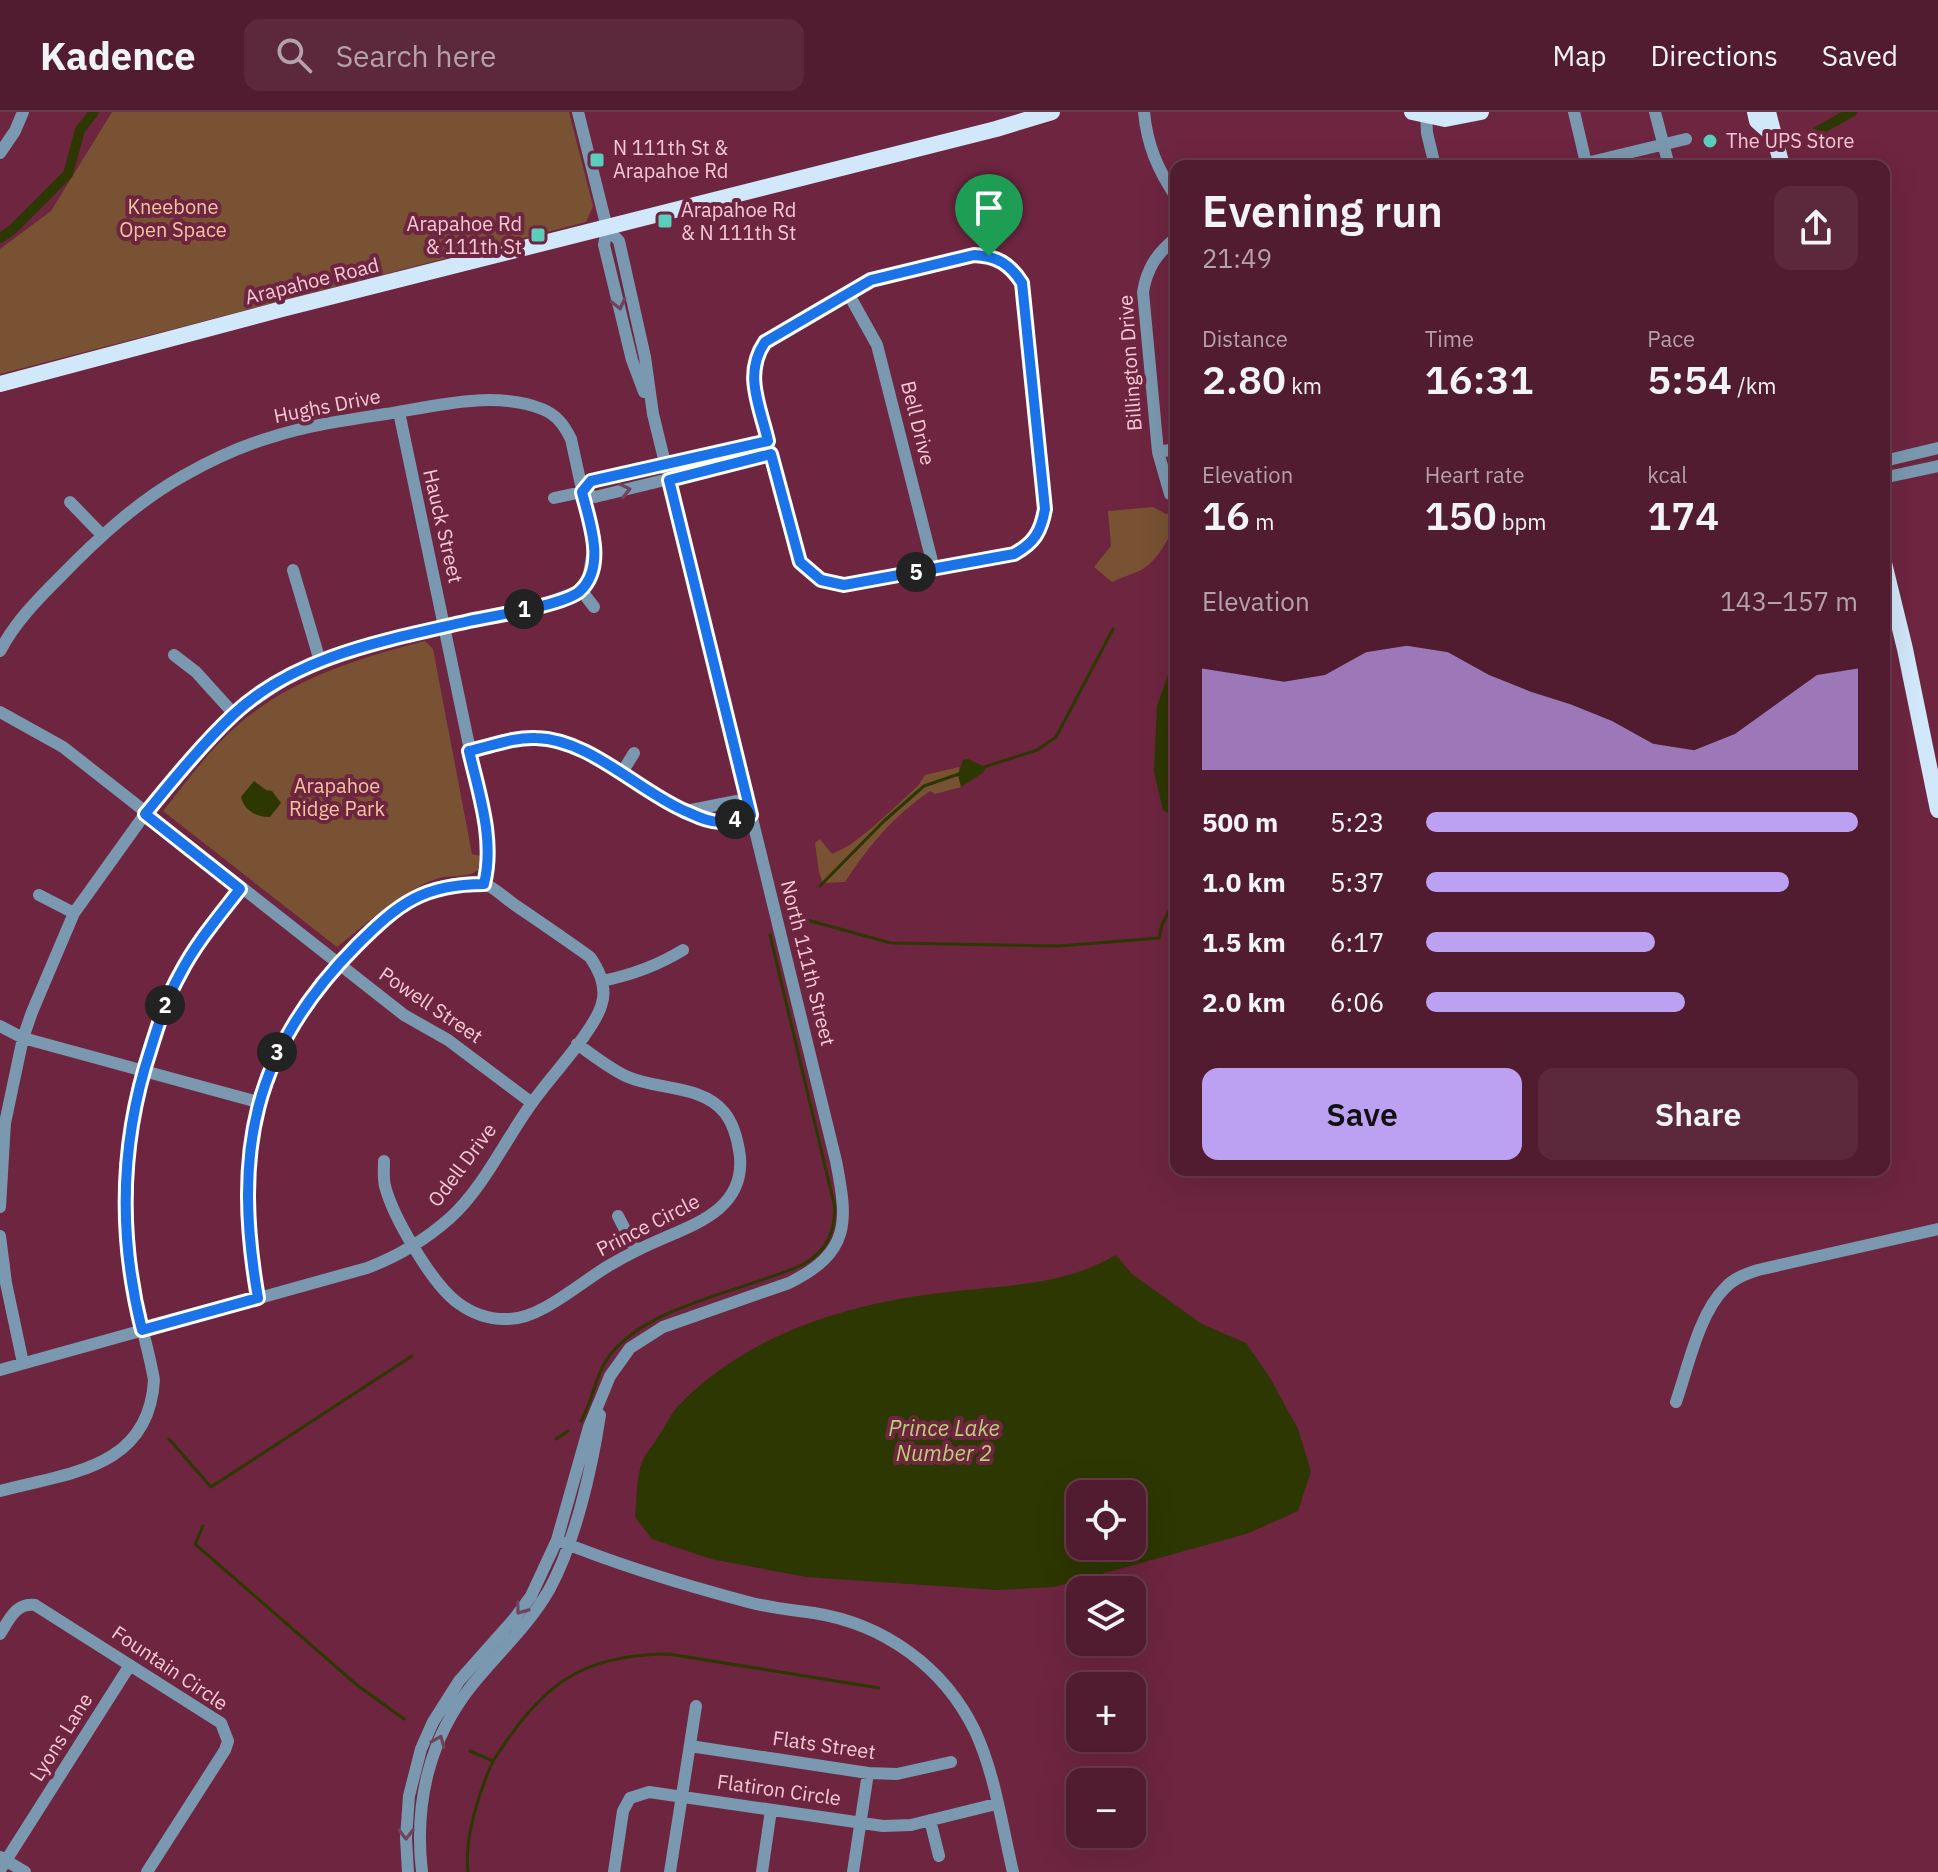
<!DOCTYPE html>
<html lang="en">
<head>
<meta charset="utf-8">
<style>
	:root { --surface:#521c30; --page:#5c293c; --text:#f1f3f6; --muted:#b5a1ab; --line:#683a4c; --accent:#bca0f2 }
	body { margin:0; font-family:"IBM Plex Sans",sans-serif; background:var(--page); color:var(--text); height:100vh; display:flex; flex-direction:column; font-size:30px; white-space:nowrap }
	* { box-sizing:border-box; margin:0 }
	p { font-size:26px; color:var(--muted) }
	.icon { flex:none; width:44px; height:44px; fill:none; stroke:currentColor; stroke-width:2; stroke-linecap:round; stroke-linejoin:round }
	.map { position:relative; flex:1; overflow:hidden }
	.details { position:absolute; left:1170px; top:48px; width:720px; height:1016px; display:flex; flex-direction:column; background:var(--surface); border-radius:16px; box-shadow:0 8px 32px #0002,0 0 0 2px var(--line) }
	.details>* { flex:none }
	.controls { position:absolute; left:1066px; top:1368px; display:grid; gap:16px }
	.controls a { display:grid; place-items:center; width:80px; height:80px; border-radius:16px; background:var(--surface); box-shadow:0 8px 32px #0002,0 0 0 2px var(--line); font-size:40px }
	.pin { position:absolute; display:grid; place-items:center; width:68px; height:68px; color:#fff; margin:-82px -34px; border-radius:50% 50% 50% 0; rotate:-45deg; box-shadow:0 0 8px #0007 }
	.pin .icon { rotate:45deg }
	.km { position:absolute; width:40px; height:40px; margin:-20px; border-radius:50%; background:#222; color:#fff; font-size:22px; line-height:40px; text-align:center }
	.round { display:grid; place-items:center; flex:none; width:84px; height:84px; border-radius:16px; background:var(--page) }
	.head { display:flex; align-items:center; justify-content:space-between; height:136px; padding:0 32px }
	h1 { font-size:44px; font-weight:600; line-height:60px }
	.stats { display:grid; grid-template-columns:repeat(3,1fr); gap:12px; height:136px; padding:8px 32px }
	.stats div { display:grid; align-content:center }
	.stats b { font-size:40px; font-weight:600 }
	.stats small { font-size:22px; font-weight:400 }
	.stats p { font-size:22px }
	.chart { height:224px; padding:16px 32px }
	.chart p { display:flex; justify-content:space-between }
	.chart svg { width:100%; height:144px; margin-top:8px; fill:var(--accent); opacity:.7 }
	.action { display:flex; gap:16px; margin-top:auto; padding:16px 32px }
	.action a { flex:1; height:92px; border-radius:16px; background:var(--accent); color:#111; font-size:32px; font-weight:600; line-height:92px; text-align:center }
	.action a+a { background:var(--page); color:var(--text) }
	ul { padding:0 32px; list-style:none; font-size:26px }
	li { display:grid; grid-template-columns:128px 96px 1fr; align-items:center; height:60px }
	li i { height:20px; border-radius:10px; background:var(--accent) }
	header { display:flex; align-items:center; gap:48px; box-sizing:border-box; height:112px; padding:0 40px; background:var(--surface); border-bottom:2px solid var(--line) }
	header strong { font-size:38px }
	nav { display:flex; gap:44px; margin-inline-start:auto; font-size:28px }
	.search { width:560px; height:72px; background:var(--page); display:flex; align-items:center; gap:20px; box-sizing:border-box; padding:0 28px; border-radius:16px; color:var(--muted); font-size:30px }
	.map>svg:first-child { display:block }
	.green { fill:#785232 }
	.water { fill:#2d3701; fill-rule:evenodd }
	.lines { fill:none; stroke-linecap:round; stroke-linejoin:round }
	.stream { stroke:#2d3701; stroke-width:3 }
	.canal { stroke:#2d3701; stroke-width:10 }
	.minor { stroke:#7a98af; stroke-width:12 }
	.major { stroke:#d0e8fa; stroke-width:16 }
	.oneway { stroke:#71425c }
	.route-casing { stroke:#fff; stroke-width:16 }
	.route { stroke:#1a73e8; stroke-width:10 }
	.poi-dot { fill:#5bcebb; stroke:#6e2540; stroke-width:3 }
	.labels { text-anchor:middle; stroke-width:8; stroke-linejoin:round; paint-order:stroke }
	.poi-label { font-size:20px; fill:#f5c9d4; stroke:#6e2540; text-anchor:start }
	.park-label { font-size:20px; fill:#f4c59f; stroke:#6e2540 }
	.street-label { font-size:20px; fill:#f5c9d4; stroke:#6e2540 }
	.water-label { font-size:22px; font-style:italic; fill:#b9d173; stroke:#6e2540 }
</style>
</head>
<body>
<header>
<strong>Kadence</strong>
<div class="search"><svg class="icon" aria-label="search" viewBox="0 0 24 24"><circle cx="10" cy="10" r="6"/><path d="M15 15l6 6"/></svg>Search here</div>
<nav><a>Map</a><a>Directions</a><a>Saved</a></nav>
</header>
<div class="map">
<svg width="1938" height="1760" viewBox="0 0 1938 1760">
	<rect width="100%" height="100%" fill="#6e2540"/>
	<path class="green" d="M112,0H569L593,94L586,110L0,262V137L51,99Z
		M1153,395L1166,402L1176,401C1176,418 1158,448 1143,457C1134,462 1122,465 1112,470L1094,455L1111,434L1108,399Z
		M425,529L433,537L472,742L480,744L478,758C466,767 450,762 436,767C399,780 367,812 337,835L163,699C181,677 198,653 218,632C274,572 348,549 425,529Z
		M959,655L961,675L935,682L930,679C894,704 869,733 845,770L823,771L819,760L815,731L820,727L832,742L850,733L873,715L918,674L925,663Z"/>
	<path class="water" d="M1176,540V706L1163,698L1154,660L1157,594Z
		M968,647L985,655L984,660L961,675L958,663L963,648Z
		M254,669L266,678L272,679L281,691L270,705C257,706 244,698 241,685Z
		M1116,1143L1132,1162L1202,1212L1246,1231L1270,1266L1298,1317L1311,1359L1298,1399L1246,1422L1054,1475L997,1478L806,1465L711,1447L652,1427L635,1405C637,1388 636,1366 642,1350C645,1342 653,1333 658,1325C665,1315 670,1303 678,1294C747,1223 845,1192 940,1181C1001,1173 1062,1175 1116,1143ZM1080,1382H1132V1434H1080Z"/>
	<g class="lines">
		<path class="stream" d="M981,656L1037,638L1056,625L1113,517
			M820,774L884,709L924,674L959,662
			M792,799L789,803L891,831L1059,834L1159,826L1162,813L1176,785
			M581,1309C592,1292 594,1266 607,1247C644,1193 746,1179 804,1152C827,1138 834,1122 835,1096L770,823
			M169,1327L211,1375L412,1244
			M556,1327L568,1319
			M203,1414L195,1432L357,1573L404,1607
			M493,1649C542,1574 577,1543 669,1542L879,1576
			M468,1760C464,1726 479,1680 493,1649L470,1639"/>
		<path class="canal" d="M1816,20L1852,0
			M0,126L12,118L68,62L80,18L94,0"/>
		<path class="minor" d="M578,0L607,116L604,133L632,248L644,280
			M1144,0C1147,33 1158,58 1176,85
			M1426,0L1427,21L1435,54
			M1574,0L1586,51
			M1655,0L1669,54
			M0,41L15,19L23,0
			M1574,54L1686,27
			M974,143C997,144 1009,152 1022,171L1045,397C1041,420 1034,431 1014,442L844,473C821,469 805,461 795,439L753,269C752,253 756,243 765,230L871,168Z
			M848,181L877,233L934,457
			M399,300L483,700C487,724 490,748 484,772
			M1158,340L1176,337
			M1884,349L1938,336
			M1884,363L1892,364L1938,354
			M582,380L591,369L768,329
			M1170,382L1158,340L1143,180C1147,156 1157,141 1176,126
			M554,386L582,380L595,385L771,342
			M70,390L102,423
			M293,458L320,549
			M581,478L594,495
			M0,539C15,510 38,487 61,464C98,426 137,390 183,364C211,348 241,334 272,325C309,313 347,308 386,302C435,294 494,278 542,297C557,303 564,313 571,327L594,432L588,468L581,478L544,492L358,536L320,549L284,568L234,602L145,702L74,801L32,900L23,926L5,1011L0,1095
			M174,543L196,560L234,602
			M0,600L63,635L404,903L448,928L532,991
			M469,639C490,634 514,625 536,626C587,626 638,679 685,699C697,704 708,710 721,710C731,710 742,706 751,703
			M621,662L634,641
			M686,699L747,687
			M39,783L74,801
			M602,869C632,863 657,854 683,838
			M0,914L23,926L258,990
			M384,1049C384,1057 383,1066 385,1074C393,1105 432,1172 458,1191C473,1202 491,1208 509,1207C541,1207 582,1169 610,1153C627,1143 645,1134 664,1126C701,1110 744,1094 740,1045C738,1029 734,1012 724,1000C702,973 658,978 628,965C610,957 593,943 577,932
			M618,1104L636,1139
			M0,1124L6,1171L23,1251
			M0,1258L367,1156C399,1144 424,1129 450,1106C484,1075 505,1028 532,991C549,966 596,917 602,891C607,874 599,858 590,845C565,827 540,810 515,793C506,787 495,776 485,772C477,769 463,771 455,772C445,774 435,775 426,779C358,810 274,922 257,994C243,1058 247,1122 258,1186
			M1676,1290C1688,1256 1699,1201 1725,1176C1734,1166 1746,1162 1758,1158L1938,1117
			M0,1379C68,1361 149,1357 154,1268C147,1228 133,1190 128,1150C116,1056 135,945 180,861C197,831 219,804 240,777
			M557,1428C618,1453 684,1473 748,1490C770,1496 792,1498 814,1501C884,1512 944,1555 975,1619C995,1662 1002,1714 1013,1760
			M0,1522C9,1508 16,1490 35,1493L221,1611L228,1629L225,1638L147,1760
			M690,1634L868,1661L897,1662L951,1650
			M930,1708L939,1744
			M0,1745L25,1760
			M0,1758L130,1553
			M408,1760L406,1726L409,1684L421,1637L433,1610L459,1569L514,1507L531,1484L557,1428L589,1315L610,1264L630,1236L663,1215L789,1171C851,1140 848,1110 836,1049L653,302L645,245L619,129L607,116
			M422,1760C414,1692 429,1626 473,1572C498,1541 529,1513 549,1478C575,1431 592,1356 600,1303
			M614,1760L623,1699L630,1686L649,1680L883,1714L911,1713L996,1692
			M670,1760L696,1594
			M762,1760L771,1698
			M853,1760L868,1661"/>
		<path class="major" d="M1412,0L1445,7L1481,0
			M1755,0L1757,9L1773,23
			M1768,0L1782,54
			M0,272L282,197L996,17L1052,0
			M1884,451L1905,537L1938,698"/>
	</g>
	<defs><path id="oneway-chevron" d="M-2-3.5L2.5 0L-2 3.5" fill="none" stroke-width="1.6" stroke-linecap="round" stroke-linejoin="round" transform="scale(2)"/></defs>
	<g class="oneway">
		<use href="#oneway-chevron" transform="translate(619 192) rotate(76)"/>
		<use href="#oneway-chevron" transform="translate(625 378) rotate(-13)"/>
		<use href="#oneway-chevron" transform="translate(521 1497) rotate(126)"/>
		<use href="#oneway-chevron" transform="translate(439 1629) rotate(-67)"/>
		<use href="#oneway-chevron" transform="translate(406 1722) rotate(90)"/>
	</g>
	<g class="lines">
		<g class="route-casing">
			<path id="route" d="M974,143C997,144 1010,152 1022,171L1045,397C1041,420 1034,431 1014,442L844,473L821,468L800,450L771,342L669,368L751,703C742,706 731,710 721,710C708,710 697,704 685,699C637,678 589,627 536,626C514,625 491,634 469,639C479,682 495,728 484,772C424,772 399,791 357,833C251,939 233,1042 258,1186L142,1218C118,1123 120,1029 151,936C159,910 167,885 180,862C196,831 219,804 240,777L145,702C173,668 202,632 234,602C297,543 388,528 469,509C492,504 565,493 580,479C607,454 589,409 582,380L591,369L768,329C760,294 743,262 765,230L871,168Z"/>
		</g>
		<use href="#route" class="route"/>
	</g>
	<g class="poi-dot">
		<circle cx="1710" cy="29" r="8"/>
		<rect x="589" y="40" width="16" height="16" rx="4"/>
		<rect x="657" y="101" width="16" height="16" rx="4"/>
		<rect x="530" y="115" width="16" height="16" rx="4"/>
	</g>
	<g class="labels">
		<g class="poi-label">
			<text x="1726" y="36">The UPS Store</text>
			<text x="613" y="43">N 111th St &amp;<tspan x="613" dy="23">Arapahoe Rd</tspan></text>
			<text x="681" y="105">Arapahoe Rd<tspan x="681" dy="23">&amp; N 111th St</tspan></text>
			<text x="522" y="119" text-anchor="end">Arapahoe Rd<tspan x="522" dy="23">&amp; 111th St</tspan></text>
		</g>
		<g class="park-label">
			<text x="173" y="102">Kneebone<tspan x="173" dy="23">Open Space</tspan></text>
			<text x="337" y="681">Arapahoe<tspan x="337" dy="23">Ridge Park</tspan></text>
		</g>
		<g class="street-label">
			<text transform="translate(312 169) rotate(-14)" y="7">Arapahoe Road</text>
			<text transform="translate(1130 251) rotate(-94)" y="7">Billington Drive</text>
			<text transform="translate(327 294) rotate(-11)" y="7">Hughs Drive</text>
			<text transform="translate(918 311) rotate(76)" y="7">Bell Drive</text>
			<text transform="translate(443 414) rotate(77)" y="7">Hauck Street</text>
			<text transform="translate(808 851) rotate(76)" y="7">North 111th Street</text>
			<text transform="translate(431 893) rotate(34)" y="7">Powell Street</text>
			<text transform="translate(462 1053) rotate(-53)" y="7">Odell Drive</text>
			<text transform="translate(648 1113) rotate(-27)" y="7">Prince Circle</text>
			<text transform="translate(170 1556) rotate(34)" y="7">Fountain Circle</text>
			<text transform="translate(61 1625) rotate(-58)" y="7">Lyons Lane</text>
			<text transform="translate(824 1633) rotate(8)" y="7">Flats Street</text>
			<text transform="translate(779 1678) rotate(8)" y="7">Flatiron Circle</text>
		</g>
		<g class="water-label">
			<text x="944" y="1324">Prince Lake<tspan x="944" dy="25">Number 2</tspan></text>
		</g>
	</g>
</svg>
<div class="controls">
<a><svg class="icon" aria-label="locate" viewBox="0 0 24 24"><circle cx="12" cy="12" r="6"/><path d="M12 2v4M12 18v4M2 12h4M18 12h4"/></svg></a>
<a><svg class="icon" aria-label="layers" viewBox="0 0 24 24"><path d="M12 4l9 5-9 5-9-5zM3 14l9 5 9-5"/></svg></a>
<a>+</a>
<a>−</a>
</div>
<div class="pin" style="left:989px;top:144px;background:#1e9e55"><svg class="icon" aria-label="arrive" viewBox="0 0 24 24"><path d="M6 21V4h12l-3 4 3 4H6"/></svg></div>
<b class="km" style="left:524px;top:497px">1</b>
<b class="km" style="left:165px;top:893px">2</b>
<b class="km" style="left:277px;top:940px">3</b>
<b class="km" style="left:735px;top:707px">4</b>
<b class="km" style="left:916px;top:460px">5</b>
<section class="details">
<div class="head"><div><h1>Evening run</h1><p>21:49</p></div><a class="round"><svg class="icon" aria-label="share" viewBox="0 0 24 24"><path d="M12 15V3M7 8l5-5 5 5M5 13v7h14v-7"/></svg></a></div>
<div class="stats">
<div><p>Distance</p><b>2.80<small> km</small></b></div>
<div><p>Time</p><b>16:31</b></div>
<div><p>Pace</p><b>5:54<small> /km</small></b></div>
</div>
<div class="stats">
<div><p>Elevation</p><b>16<small> m</small></b></div>
<div><p>Heart rate</p><b>150<small> bpm</small></b></div>
<div><p>kcal</p><b>174</b></div>
</div>
<div class="chart"><p><span>Elevation</span>143–157 m</p>
<svg viewBox="0 0 160 44" preserveAspectRatio="none"><path d="M0 44V13L10 15L20 17L30 15L40 8L50 6L60 8L70 15L80 20L90 24L100 29L110 36L120 38L130 33L140 24L150 15L160 13V44z"/></svg>
</div>
<ul>
<li><b>500 m</b>5:23<i style="width:100%"></i></li>
<li><b>1.0 km</b>5:37<i style="width:84%"></i></li>
<li><b>1.5 km</b>6:17<i style="width:53%"></i></li>
<li><b>2.0 km</b>6:06<i style="width:60%"></i></li>
</ul>
<div class="action"><a>Save</a><a>Share</a></div>
</section>
</div>
</body>
</html>
